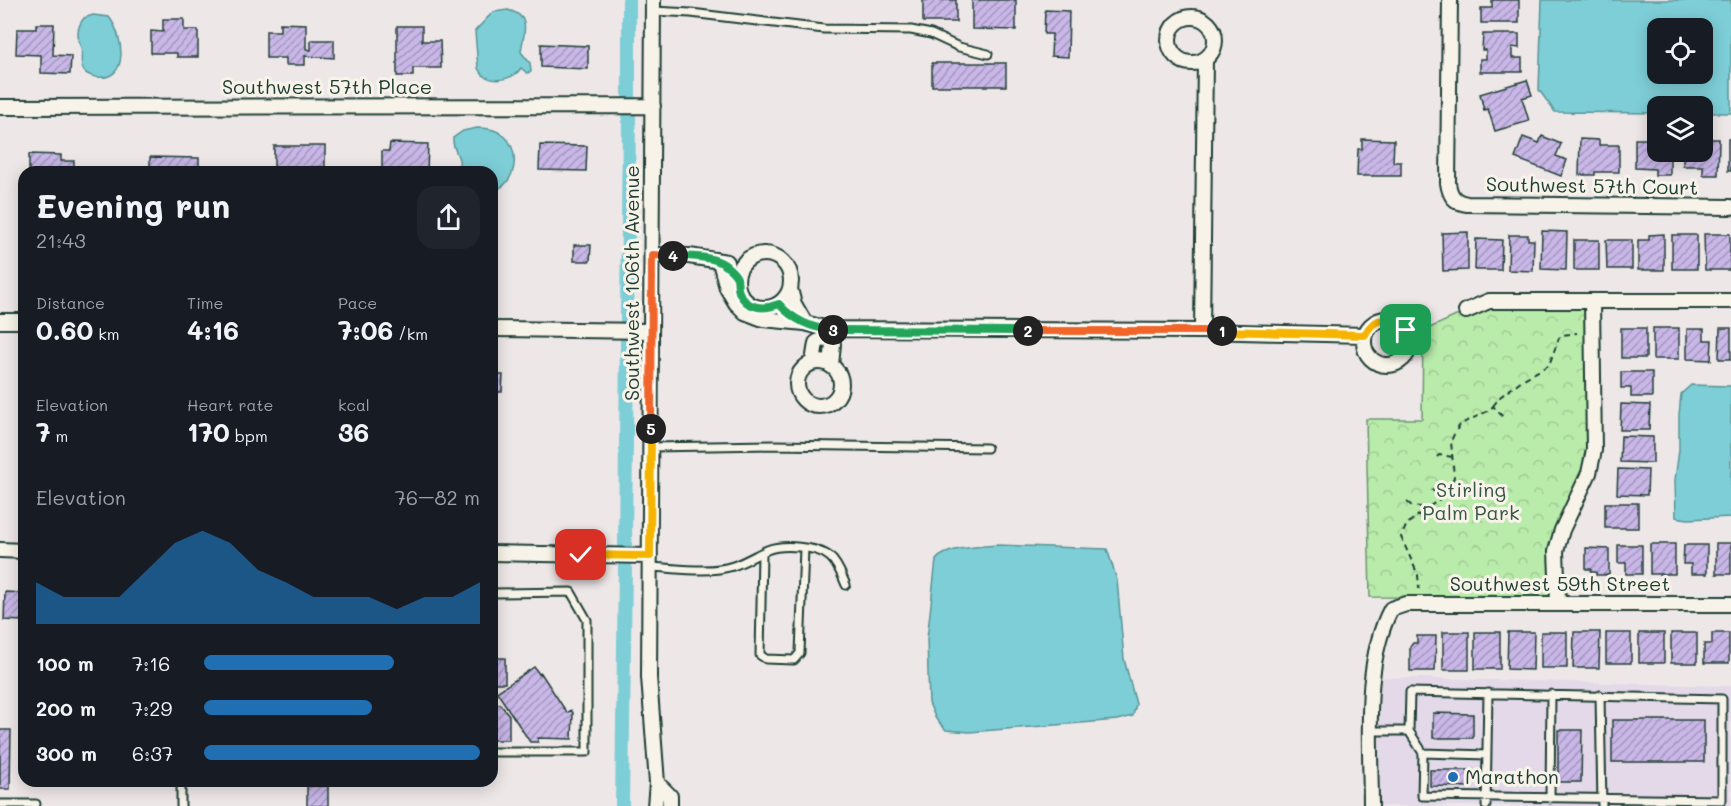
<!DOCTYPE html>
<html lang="en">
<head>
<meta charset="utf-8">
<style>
	:root { --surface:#171b24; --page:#20242c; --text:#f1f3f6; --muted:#9ea1a6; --accent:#1f6fb2 }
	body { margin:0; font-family:Mali,sans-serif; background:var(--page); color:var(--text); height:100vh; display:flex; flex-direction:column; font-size:22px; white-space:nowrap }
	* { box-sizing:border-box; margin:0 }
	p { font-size:20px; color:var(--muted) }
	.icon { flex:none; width:33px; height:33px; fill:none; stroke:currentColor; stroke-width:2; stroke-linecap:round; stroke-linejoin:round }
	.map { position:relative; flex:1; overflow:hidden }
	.panel { position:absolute; left:18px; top:166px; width:480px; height:621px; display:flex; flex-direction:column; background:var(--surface); border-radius:18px; box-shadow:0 3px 15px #0003 }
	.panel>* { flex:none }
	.buttons { position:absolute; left:1647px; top:18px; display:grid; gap:12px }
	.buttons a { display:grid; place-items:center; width:66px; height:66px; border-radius:12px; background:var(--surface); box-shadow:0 3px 15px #0003; font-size:30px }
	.pin { position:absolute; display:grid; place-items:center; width:51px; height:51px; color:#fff; margin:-26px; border-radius:12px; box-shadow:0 3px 9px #0006 }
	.km { position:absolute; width:30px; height:30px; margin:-15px; border-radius:50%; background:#222; color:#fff; font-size:16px; line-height:30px; text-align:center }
	.round { display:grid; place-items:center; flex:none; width:63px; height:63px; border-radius:18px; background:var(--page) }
	.summary { display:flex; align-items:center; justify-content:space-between; height:102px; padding:0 18px }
	h1 { font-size:33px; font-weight:700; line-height:45px }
	.metrics { display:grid; grid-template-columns:repeat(3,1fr); gap:9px; height:102px; padding:6px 18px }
	.metrics div { display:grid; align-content:center }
	.metrics b { font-size:26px; font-weight:700 }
	.metrics small { font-size:16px; font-weight:400 }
	.metrics p { font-size:16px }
	.chart { height:168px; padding:12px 18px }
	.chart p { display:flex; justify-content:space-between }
	.chart svg { width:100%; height:108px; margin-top:6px; fill:var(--accent); opacity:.7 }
	ul { padding:0 18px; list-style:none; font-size:20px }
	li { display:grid; grid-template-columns:96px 72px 1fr; align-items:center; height:45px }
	li i { height:15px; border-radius:8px; background:var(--accent) }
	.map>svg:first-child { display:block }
	.built { fill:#e3d9e8 }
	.forest { fill:url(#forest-crowns); stroke:#6c9470; stroke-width:1.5 }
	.water { fill:#7eced7; stroke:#589496; stroke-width:1.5; fill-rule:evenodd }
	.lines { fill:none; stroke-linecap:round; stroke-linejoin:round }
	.canal { stroke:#7eced7; stroke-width:14 }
	.building { fill:url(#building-hatch); stroke:#1f3d34; stroke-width:1.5 }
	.lane-casing { stroke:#1f3d34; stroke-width:11 }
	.street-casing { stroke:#1f3d34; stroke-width:18 }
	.path { stroke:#1f3d34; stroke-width:2; stroke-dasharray:6 4.5; stroke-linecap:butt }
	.lane { stroke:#f7f3e8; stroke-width:7 }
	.street { stroke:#f7f3e8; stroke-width:14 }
	.split-1-casing { stroke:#fff; stroke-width:12 }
	.split-2-casing { stroke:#fff; stroke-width:12 }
	.split-3-casing { stroke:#fff; stroke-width:12 }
	.split-4-casing { stroke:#fff; stroke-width:12 }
	.split-5-casing { stroke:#fff; stroke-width:12 }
	.split-6-casing { stroke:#fff; stroke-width:12 }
	.split-1 { stroke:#f5b400; stroke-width:8 }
	.split-2 { stroke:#f0652b; stroke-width:8 }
	.split-3 { stroke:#22a559; stroke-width:8 }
	.split-4 { stroke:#22a559; stroke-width:8 }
	.split-5 { stroke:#f0652b; stroke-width:8 }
	.split-6 { stroke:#f5b400; stroke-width:8 }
	.poi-dot { fill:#1f6fb2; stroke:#f7f3e8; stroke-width:2 }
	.labels { text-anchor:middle; stroke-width:6; stroke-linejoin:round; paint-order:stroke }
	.street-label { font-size:20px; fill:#1f3d34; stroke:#f7f3e8 }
	.park-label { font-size:20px; fill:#365746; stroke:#f7f3e8 }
	.poi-label { font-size:20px; fill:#1f3d34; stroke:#f7f3e8; text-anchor:start }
</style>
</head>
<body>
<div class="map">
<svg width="1731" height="806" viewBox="0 0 1731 806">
	<defs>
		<pattern id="forest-crowns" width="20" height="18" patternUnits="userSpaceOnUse" patternTransform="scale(1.5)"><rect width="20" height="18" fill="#b9ebab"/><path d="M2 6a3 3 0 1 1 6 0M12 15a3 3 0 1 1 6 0" fill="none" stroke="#9fca94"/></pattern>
		<pattern id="building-hatch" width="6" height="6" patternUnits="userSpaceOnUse" patternTransform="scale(1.5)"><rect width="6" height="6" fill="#c9b7e8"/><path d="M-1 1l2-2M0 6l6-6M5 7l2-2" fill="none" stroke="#a396bd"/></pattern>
	</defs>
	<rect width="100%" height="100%" fill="#eee7e8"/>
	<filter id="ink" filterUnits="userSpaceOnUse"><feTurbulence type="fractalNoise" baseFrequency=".0167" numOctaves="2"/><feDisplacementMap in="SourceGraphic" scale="12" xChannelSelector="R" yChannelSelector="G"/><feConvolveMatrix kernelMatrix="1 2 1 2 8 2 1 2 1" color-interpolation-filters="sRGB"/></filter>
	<g filter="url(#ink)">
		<path class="built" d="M1372,677L1731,686V806H1371Z"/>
		<path class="forest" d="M1489,301H1592L1591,460L1562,530L1558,598L1370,597L1366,419H1422L1423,331Z"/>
		<path class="water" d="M1542,0H1731V113H1703L1702,106H1658L1657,113L1555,112L1539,90ZM1658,28H1702V74H1658Z
			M508,10C533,16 523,34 521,52L530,63L531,72L527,73L521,68C512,82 485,85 478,68L475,31L493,12Z
			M93,15L109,17C123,34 131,82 96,77C91,76 87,75 84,71C79,64 83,56 81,48C77,37 76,28 84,18Z
			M477,128C483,128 490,128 496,131C522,141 520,185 492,191V172H458C463,154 452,153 453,138L463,131Z
			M1691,385L1731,386V517L1688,519L1676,517L1675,480L1679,450V415L1681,394Z
			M996,545L1107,549L1117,580L1124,659L1136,704L1133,716L1118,720L969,732L946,730L936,719L929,703L927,639L936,560C946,547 980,547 996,545Z"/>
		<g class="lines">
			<path class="canal" d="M629,0V95
				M627,320L629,117
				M625,545L627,341
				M622,806L625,566"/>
		</g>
		<path class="building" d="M923,0H956V22H923Z
			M972,0H1016V30L972,29Z
			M1492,0H1519V23H1481V8H1492Z
			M1045,10L1069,11L1068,57L1051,56L1052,34H1044Z
			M163,19H184V30H198V57H177V53H151V31L163,32Z
			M280,23L306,24V49L311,50V40H334V58L305,56V65H286V58H266V31H280Z
			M36,24H54L53,55L71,56L70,74L41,73V55L16,54L17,29H36Z
			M397,26H422V41H440L441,68H413V76H397Z
			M1483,34H1519V48L1512,47V58H1522V72H1480V59H1486V50H1482Z
			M541,44L588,46V69L541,67Z
			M932,63H1006V86H932Z
			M1527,80L1532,95L1522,98L1529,121L1495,131L1488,109L1484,110L1480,94Z
			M1650,134H1658V152H1670V175H1655V169L1635,168V139H1650Z
			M1542,136L1561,144L1556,156L1567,160L1561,176L1515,158L1523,137L1539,143Z
			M1362,139L1394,140L1393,162H1401V176H1357L1358,149H1362Z
			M1580,139L1599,140V145H1619V172H1595V175H1579Z
			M1702,139H1719L1718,175H1703V166H1683V152H1702Z
			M1728,139H1731V171H1728Z
			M390,143L428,144L427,172H382V151H389Z
			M540,145L587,146L586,171L539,170Z
			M274,146H325V167H310V172H274Z
			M29,154L61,155V161H74V172H29Z
			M150,157L199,158V172H150Z
			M1542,231L1567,232L1566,270L1541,269Z
			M1468,232V270L1443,271L1442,233Z
			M1664,234V270H1638V240H1649V235Z
			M1704,234H1730V270H1705Z
			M1509,235H1528V240H1534L1533,271L1508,270Z
			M1672,235H1697V269H1672Z
			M1476,239L1502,240L1501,270H1475Z
			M1574,240H1599V270H1574Z
			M1606,240H1632V269H1607Z
			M574,245H591L590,261H574Z
			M1621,328H1646V358H1621Z
			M1653,328H1679V359H1653Z
			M1720,328H1731V359H1719Z
			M1687,329H1704V340H1712L1711,360L1687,359Z
			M1621,372H1652V397H1631V388H1621Z
			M492,375H503L502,392H492Z
			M1621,404L1650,405L1649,430H1620Z
			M1621,436L1653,437V463L1620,462Z
			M1618,469L1648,470L1647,495L1617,494Z
			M1605,503H1638V528H1605Z
			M1716,543H1731V574H1716Z
			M1650,544H1675V574H1650Z
			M1618,545H1642V574H1626V563H1618Z
			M1684,545H1707V574H1691V564H1683Z
			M1586,548L1609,549V575H1596V572H1591V569H1586Z
			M5,592L23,593L22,621L4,620Z
			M1443,632H1469V670H1443Z
			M1475,632H1500V669H1475Z
			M1508,632H1534L1533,670L1507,669Z
			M1541,632H1567V668H1541Z
			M1574,632H1600L1599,668H1573Z
			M1606,633H1631V663H1606Z
			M1639,633H1664V663H1639Z
			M1671,633H1697V663H1671Z
			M1712,633H1729V663H1704V644H1712Z
			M1417,636H1436L1435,671H1410V647L1413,643H1417Z
			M492,658H505V683H492Z
			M534,667L539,674L541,673L567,713L571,710L573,713L572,739L538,738V742H530L497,692Z
			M492,703L500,704L509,715V740H492Z
			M1433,713L1473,714V738H1433Z
			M1612,720H1704V762H1612Z
			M0,730H11L10,789H0Z
			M1558,730H1582L1581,782H1558Z
			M1430,770H1473L1472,787L1430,786Z
			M307,786H328V806H307Z"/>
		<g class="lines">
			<g class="lane-casing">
				<path id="lane" d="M653,11L691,13L824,29L911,30L931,34L959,47L988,54
					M651,447L774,445L987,448
					M762,553L760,655L766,659L794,660L800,653L804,548
					M650,567C676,568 708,574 733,566C745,562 756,555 767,550C782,544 817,546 830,557C838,564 842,576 846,585
					M492,593L571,592L587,620V752H492
					M1410,692L1722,699V800L1422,796L1423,753L1409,731Z
					M1600,695L1602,806
					M1371,731H1409
					M1423,753L1487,755
					M1550,799L1551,694
					M0,804H36
					M181,806V782
					M1486,806L1488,693"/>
			</g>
			<g class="street-casing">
				<path id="street" d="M653,0L649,677L657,783L655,806
					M1450,0L1448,183C1450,196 1454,202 1467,204L1731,207
					M1169 40a23 23 0 1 1 46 0a23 23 0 1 1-46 0Z
					M0,107L653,106
					M737 281a27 27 0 1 1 54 0a27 27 0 1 1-54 0Z
					M652,255L689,256L727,262
					M720,262L727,288L736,303L745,312L763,319L805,323L828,329L1202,331L1365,335
					M790,289L794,304L805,323
					M1466,311L1489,301H1731
					M1364 342a23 23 0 1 1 46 0a23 23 0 1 1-46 0Z
					M0,321H24
					M492,329L651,331
					M1202,331L1205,59
					M827,336L833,344L831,366
					M797 384a22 22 0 1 1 44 0a22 22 0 1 1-44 0Z
					M813,362L816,343L827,336L828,329
					M0,550L24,551
					M492,553L650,556
					M1558,602L1556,551L1562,530L1589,473L1594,450L1592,301
					M657,783L670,796V806
					M1371,806C1371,744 1362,664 1391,609L1406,604H1731"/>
			</g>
			<path class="path" d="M1493,406L1500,397L1522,380L1549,365L1559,338L1563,335L1577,333
				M1437,457L1439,455L1453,457
				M1441,498L1449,489L1454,477L1451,441L1455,432L1461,424L1490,410L1493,406L1505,419
				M1407,502L1412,506L1421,507V513L1407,524L1401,537L1418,575L1419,589
				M1421,513L1441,498L1429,487"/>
			<use href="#lane" class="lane"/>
			<use href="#street" class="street"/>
		</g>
	</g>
	<g class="lines" filter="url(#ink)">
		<g class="split-1-casing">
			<path id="split-1" d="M1222,331L1365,335C1373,317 1393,314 1406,330"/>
		</g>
		<g class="split-2-casing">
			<path id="split-2" d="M1028,331H1222"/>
		</g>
		<g class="split-3-casing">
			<path id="split-3" d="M833,330L1028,331"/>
		</g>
		<g class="split-4-casing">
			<path id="split-4" d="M673,256C686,256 709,256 720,262C725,264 735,273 737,278C738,283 737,287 739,292C746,309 764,310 779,304C792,319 812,329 833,330"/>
		</g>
		<g class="split-5-casing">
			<path id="split-5" d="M651,429L652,255L673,256"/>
		</g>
		<g class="split-6-casing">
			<path id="split-6" d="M581,555L650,556L651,429"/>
		</g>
		<use href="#split-1" class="split-1"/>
		<use href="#split-2" class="split-2"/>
		<use href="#split-3" class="split-3"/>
		<use href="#split-4" class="split-4"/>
		<use href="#split-5" class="split-5"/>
		<use href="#split-6" class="split-6"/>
	</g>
	<circle class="poi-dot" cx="1453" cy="777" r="6"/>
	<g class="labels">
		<g class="street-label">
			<text x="327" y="94">Southwest 57th Place</text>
			<text transform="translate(1592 186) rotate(1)" y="7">Southwest 57th Court</text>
			<text transform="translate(632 283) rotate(-90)" y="7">Southwest 106th Avenue</text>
			<text x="1560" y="591">Southwest 59th Street</text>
		</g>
		<g class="park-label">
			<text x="1471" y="497">Stirling<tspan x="1471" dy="23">Palm Park</tspan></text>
		</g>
		<g class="poi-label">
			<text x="1465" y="784">Marathon</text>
		</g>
	</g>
</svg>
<div class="buttons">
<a><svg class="icon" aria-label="locate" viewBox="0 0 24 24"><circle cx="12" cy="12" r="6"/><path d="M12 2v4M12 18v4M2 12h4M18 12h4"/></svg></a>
<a><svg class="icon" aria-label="layers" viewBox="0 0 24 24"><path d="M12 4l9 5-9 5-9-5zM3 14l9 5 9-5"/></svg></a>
</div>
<div class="pin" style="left:1406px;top:330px;background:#1e9e55"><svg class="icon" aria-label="arrive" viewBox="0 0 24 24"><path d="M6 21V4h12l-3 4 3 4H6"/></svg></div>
<div class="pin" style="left:581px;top:555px;background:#d93025"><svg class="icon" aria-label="check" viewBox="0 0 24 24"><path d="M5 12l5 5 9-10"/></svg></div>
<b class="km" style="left:1222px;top:331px">1</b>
<b class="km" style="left:1028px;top:331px">2</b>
<b class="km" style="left:833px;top:330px">3</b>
<b class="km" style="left:673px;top:256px">4</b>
<b class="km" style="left:651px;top:429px">5</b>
<section class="panel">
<div class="summary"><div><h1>Evening run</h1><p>21:43</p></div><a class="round"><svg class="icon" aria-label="share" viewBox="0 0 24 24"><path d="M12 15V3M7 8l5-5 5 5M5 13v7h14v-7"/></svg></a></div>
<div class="metrics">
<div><p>Distance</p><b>0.60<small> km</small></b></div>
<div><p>Time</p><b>4:16</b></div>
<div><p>Pace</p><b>7:06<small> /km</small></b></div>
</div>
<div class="metrics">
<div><p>Elevation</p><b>7<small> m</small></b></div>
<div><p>Heart rate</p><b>170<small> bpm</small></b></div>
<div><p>kcal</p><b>36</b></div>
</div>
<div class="chart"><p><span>Elevation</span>76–82 m</p>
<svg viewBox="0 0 160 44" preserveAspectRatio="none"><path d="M0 44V27L10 33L20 33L30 33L40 22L50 11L60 6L70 11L80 22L90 27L100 33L110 33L120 33L130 38L140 33L150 33L160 27V44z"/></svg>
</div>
<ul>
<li><b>100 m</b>7:16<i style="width:69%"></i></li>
<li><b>200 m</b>7:29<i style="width:61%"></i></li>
<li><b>300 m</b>6:37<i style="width:100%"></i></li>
</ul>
</section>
</div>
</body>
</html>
